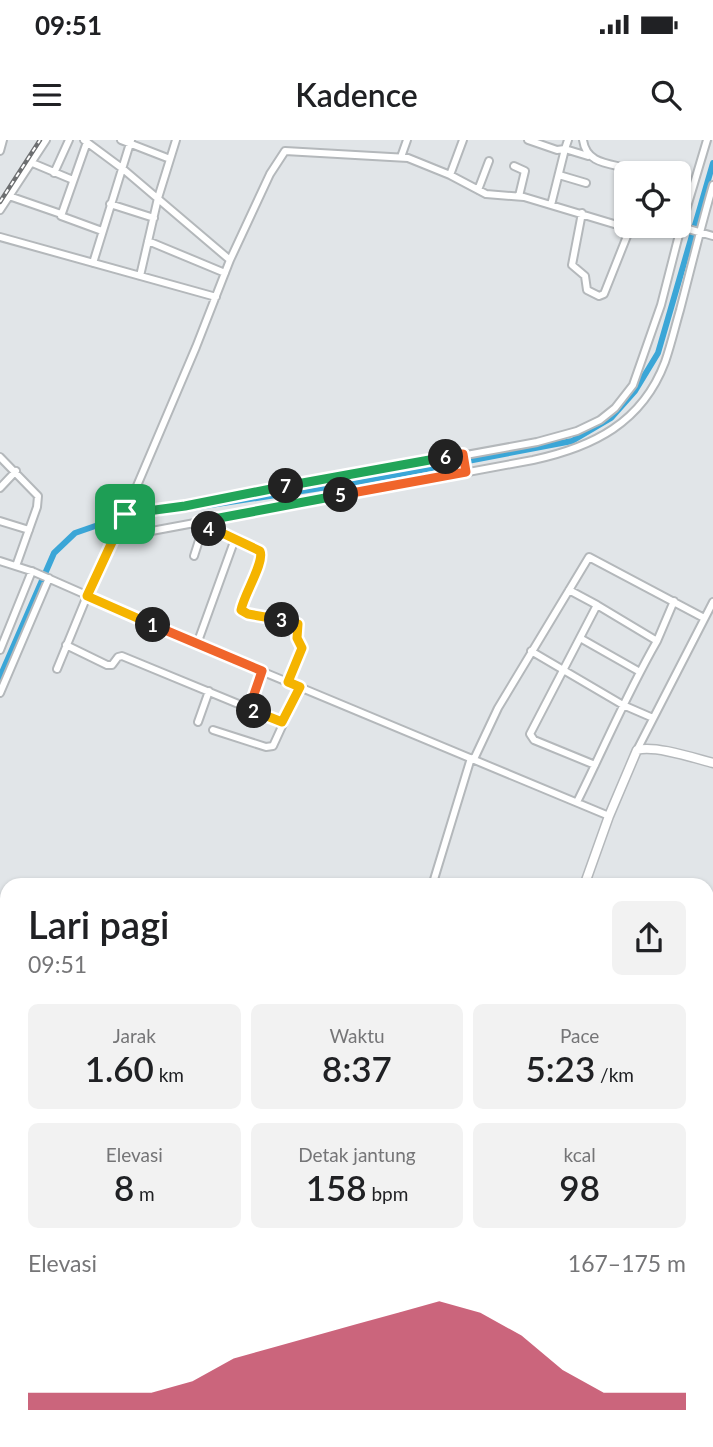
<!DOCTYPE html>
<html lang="id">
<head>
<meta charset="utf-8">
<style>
	:root { --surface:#fff; --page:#f2f2f2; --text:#202124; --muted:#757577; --accent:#b62446 }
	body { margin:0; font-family:Lato,sans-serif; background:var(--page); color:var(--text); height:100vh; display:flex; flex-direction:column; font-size:26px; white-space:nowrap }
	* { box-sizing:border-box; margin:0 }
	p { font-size:23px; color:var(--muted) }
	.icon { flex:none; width:38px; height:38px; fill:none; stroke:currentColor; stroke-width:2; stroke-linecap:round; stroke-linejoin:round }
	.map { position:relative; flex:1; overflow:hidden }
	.details { position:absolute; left:0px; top:738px; width:714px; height:569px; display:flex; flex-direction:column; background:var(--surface); border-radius:21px 21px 0 0; box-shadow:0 2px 5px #0004 }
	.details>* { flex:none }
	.fabs { position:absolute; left:614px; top:21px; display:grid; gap:14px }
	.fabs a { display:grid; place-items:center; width:77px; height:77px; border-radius:10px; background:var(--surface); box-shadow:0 2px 5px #0004; font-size:35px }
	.pin { position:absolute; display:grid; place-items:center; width:60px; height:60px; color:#fff; margin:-30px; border-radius:14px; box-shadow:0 4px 10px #0006 }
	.km { position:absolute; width:35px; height:35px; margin:-18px; border-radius:50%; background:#222; color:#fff; font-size:19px; line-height:35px; text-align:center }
	.round { display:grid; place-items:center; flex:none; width:74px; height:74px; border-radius:10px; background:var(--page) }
	.headline { display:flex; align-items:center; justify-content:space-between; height:119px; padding:0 28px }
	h1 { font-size:38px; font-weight:600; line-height:52px }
	.figures { display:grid; grid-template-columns:repeat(3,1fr); gap:10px; height:119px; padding:7px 28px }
	.figures div { display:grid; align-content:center; border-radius:10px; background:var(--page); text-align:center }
	.figures b { font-size:35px; font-weight:600 }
	.figures small { font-size:19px; font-weight:400 }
	.figures p { font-size:19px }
	.chart { height:196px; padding:14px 28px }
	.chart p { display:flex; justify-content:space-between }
	.chart svg { width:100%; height:126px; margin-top:7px; fill:var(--accent); opacity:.7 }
	.status { display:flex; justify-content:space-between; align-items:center; height:49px; padding:0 35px; background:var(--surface); direction:ltr }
	.status svg { height:19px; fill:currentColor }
	header { display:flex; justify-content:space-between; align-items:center; height:91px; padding:0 28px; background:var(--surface); font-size:32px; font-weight:600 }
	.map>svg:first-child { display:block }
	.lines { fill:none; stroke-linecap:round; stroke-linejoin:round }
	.canal { stroke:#3ba6d7; stroke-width:6 }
	.minor-casing { stroke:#b4b8bb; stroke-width:10 }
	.major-casing { stroke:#b4b8bb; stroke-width:11 }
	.minor { stroke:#fff; stroke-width:6 }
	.major { stroke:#fff; stroke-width:8 }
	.rail-casing { stroke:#6d6f71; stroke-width:4.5 }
	.rail { stroke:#fff; stroke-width:2; stroke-dasharray:5; stroke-linecap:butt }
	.split-1-casing { stroke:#fff; stroke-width:14 }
	.split-2-casing { stroke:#fff; stroke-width:14 }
	.split-3-casing { stroke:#fff; stroke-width:14 }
	.split-4-casing { stroke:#fff; stroke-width:14 }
	.split-5-casing { stroke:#fff; stroke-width:14 }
	.split-6-casing { stroke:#fff; stroke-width:14 }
	.split-7-casing { stroke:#fff; stroke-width:14 }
	.split-8-casing { stroke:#fff; stroke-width:14 }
	.split-1 { stroke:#f5b400; stroke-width:9 }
	.split-2 { stroke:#f0652b; stroke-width:9 }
	.split-3 { stroke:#f5b400; stroke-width:9 }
	.split-4 { stroke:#f5b400; stroke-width:9 }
	.split-5 { stroke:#22a559; stroke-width:9 }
	.split-6 { stroke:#f0652b; stroke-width:9 }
	.split-7 { stroke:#22a559; stroke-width:9 }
	.split-8 { stroke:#22a559; stroke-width:9 }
</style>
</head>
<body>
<div class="status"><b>09:51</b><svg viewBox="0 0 49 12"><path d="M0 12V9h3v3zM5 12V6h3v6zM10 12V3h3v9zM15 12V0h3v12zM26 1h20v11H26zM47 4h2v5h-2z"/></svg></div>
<header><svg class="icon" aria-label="menu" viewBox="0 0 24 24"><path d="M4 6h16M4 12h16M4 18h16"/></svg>Kadence<svg class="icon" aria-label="search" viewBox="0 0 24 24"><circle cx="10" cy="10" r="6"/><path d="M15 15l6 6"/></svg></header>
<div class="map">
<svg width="713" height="1307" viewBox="0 0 713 1307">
	<rect width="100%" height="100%" fill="#e1e5e8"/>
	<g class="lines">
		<path class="canal" d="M0,537L54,413L75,393L101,384L153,374L353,343L572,301L611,278L635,251L658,213L713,23"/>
		<g class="minor-casing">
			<path id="minor" d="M84,0L123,29L230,120
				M121,0L170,19
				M528,0L557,10L565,9L551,65
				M568,0L565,9L588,16
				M583,0C587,29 620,22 640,33
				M87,2L61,76L102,91
				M0,11L3,0
				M401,17L407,0
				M30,22L73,40
				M514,26L525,31L519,56
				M54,33L69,0
				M450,35L463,0
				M559,35L586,43
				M478,50L489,21
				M9,56L61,74
				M110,64L154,78
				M0,70L46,0
				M582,73L572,125L585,136L587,150L599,156L604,154L631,86
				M678,86L713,96
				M0,97L216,157
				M148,101L225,133
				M93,123L131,0
				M140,136L158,58L176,0
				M463,314L466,332
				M0,317L38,356L37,367L16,426
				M0,348L16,331
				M125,374L209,362L537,302L577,291L600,280L615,268L633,245L661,165L681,87L707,0
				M0,381L29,390
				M114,398L533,320C593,307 642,283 665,222C671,205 675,187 680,170C691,128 701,86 713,45
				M194,416L202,391C220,386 245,402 260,411C265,422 244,455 241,470L251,475L298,483L297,498L302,508L288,543
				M0,421L34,432L225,516L609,676
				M569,450L597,465
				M580,498L640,532
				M657,501L674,461
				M197,504L235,399
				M66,505L107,525H112L118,517L122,516L282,582
				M0,510L32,431
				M531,511L623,565L653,578
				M57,529L87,456L125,374L196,207L230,120L270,34L285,11L408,18L450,35L486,54L524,57L614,84L626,85
				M0,553L49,438
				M249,569L262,531
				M198,582L209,551
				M213,590L266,607L273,606L300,547
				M637,610L713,462
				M474,619L498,568L589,417L704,478
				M577,662C604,608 627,553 657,501L597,465L530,594L534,600L595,625
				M432,746L471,618
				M0,1168L7,1171
				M333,1300L351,1307
				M460,1300L477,1307
				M666,1300L684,1307
				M321,1307L324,1300
				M485,1307L487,1300
				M591,1307L594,1300
				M638,1307L641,1300"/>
		</g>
		<g class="major-casing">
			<path id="major" d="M584,746L609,676L637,610C655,605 694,618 713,623
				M0,1028L7,1031
				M374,1307L376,1300"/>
		</g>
		<use href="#minor" class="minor"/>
		<use href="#major" class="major"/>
		<g class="rail-casing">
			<path id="rail" d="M0,62L40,0"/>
		</g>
		<use href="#rail" class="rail"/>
	</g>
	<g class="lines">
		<g class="split-1-casing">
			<path id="split-1" d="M125,374L87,456L153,485"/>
		</g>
		<g class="split-2-casing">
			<path id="split-2" d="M153,485L262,531L249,569L254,571"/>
		</g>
		<g class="split-3-casing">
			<path id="split-3" d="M254,571L282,582L300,547L288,542L302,508L297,498L298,484L282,480"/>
		</g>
		<g class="split-4-casing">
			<path id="split-4" d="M209,389L220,392L260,411C265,422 244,454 241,470L248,474L282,480"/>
		</g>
		<g class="split-5-casing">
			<path id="split-5" d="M209,389L202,391L198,382L341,355"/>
		</g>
		<g class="split-6-casing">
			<path id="split-6" d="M341,355L466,332L463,314L446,317"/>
		</g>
		<g class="split-7-casing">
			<path id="split-7" d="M286,346L446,317"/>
		</g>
		<g class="split-8-casing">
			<path id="split-8" d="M125,374L185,366L286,346"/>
		</g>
		<use href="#split-1" class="split-1"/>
		<use href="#split-2" class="split-2"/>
		<use href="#split-3" class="split-3"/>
		<use href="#split-4" class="split-4"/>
		<use href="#split-5" class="split-5"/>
		<use href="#split-6" class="split-6"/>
		<use href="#split-7" class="split-7"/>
		<use href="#split-8" class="split-8"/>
	</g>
</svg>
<div class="fabs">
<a><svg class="icon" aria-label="locate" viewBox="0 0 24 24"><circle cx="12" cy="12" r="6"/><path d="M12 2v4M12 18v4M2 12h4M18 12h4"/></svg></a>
</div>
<div class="pin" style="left:125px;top:374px;background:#1e9e55"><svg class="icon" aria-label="arrive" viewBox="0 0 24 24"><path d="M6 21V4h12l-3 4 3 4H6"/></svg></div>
<b class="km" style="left:153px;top:485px">1</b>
<b class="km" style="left:254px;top:571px">2</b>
<b class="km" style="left:282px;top:480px">3</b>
<b class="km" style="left:209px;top:389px">4</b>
<b class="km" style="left:341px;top:355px">5</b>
<b class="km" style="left:446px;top:317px">6</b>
<b class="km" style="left:286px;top:346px">7</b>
<section class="details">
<div class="headline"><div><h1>Lari pagi</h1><p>09:51</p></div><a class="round"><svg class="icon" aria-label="share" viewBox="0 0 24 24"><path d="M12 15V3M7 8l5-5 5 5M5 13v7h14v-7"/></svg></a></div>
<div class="figures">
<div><p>Jarak</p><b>1.60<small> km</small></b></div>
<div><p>Waktu</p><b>8:37</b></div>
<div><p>Pace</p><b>5:23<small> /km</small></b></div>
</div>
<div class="figures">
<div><p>Elevasi</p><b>8<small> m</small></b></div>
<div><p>Detak jantung</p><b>158<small> bpm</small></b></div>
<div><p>kcal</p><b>98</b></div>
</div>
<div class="chart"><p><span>Elevasi</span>167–175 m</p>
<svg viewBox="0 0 160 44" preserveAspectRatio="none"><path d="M0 44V38L10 38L20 38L30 38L40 34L50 26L60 22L70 18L80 14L90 10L100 6L110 10L120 18L130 30L140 38L150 38L160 38V44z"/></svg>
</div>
</section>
</div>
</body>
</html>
